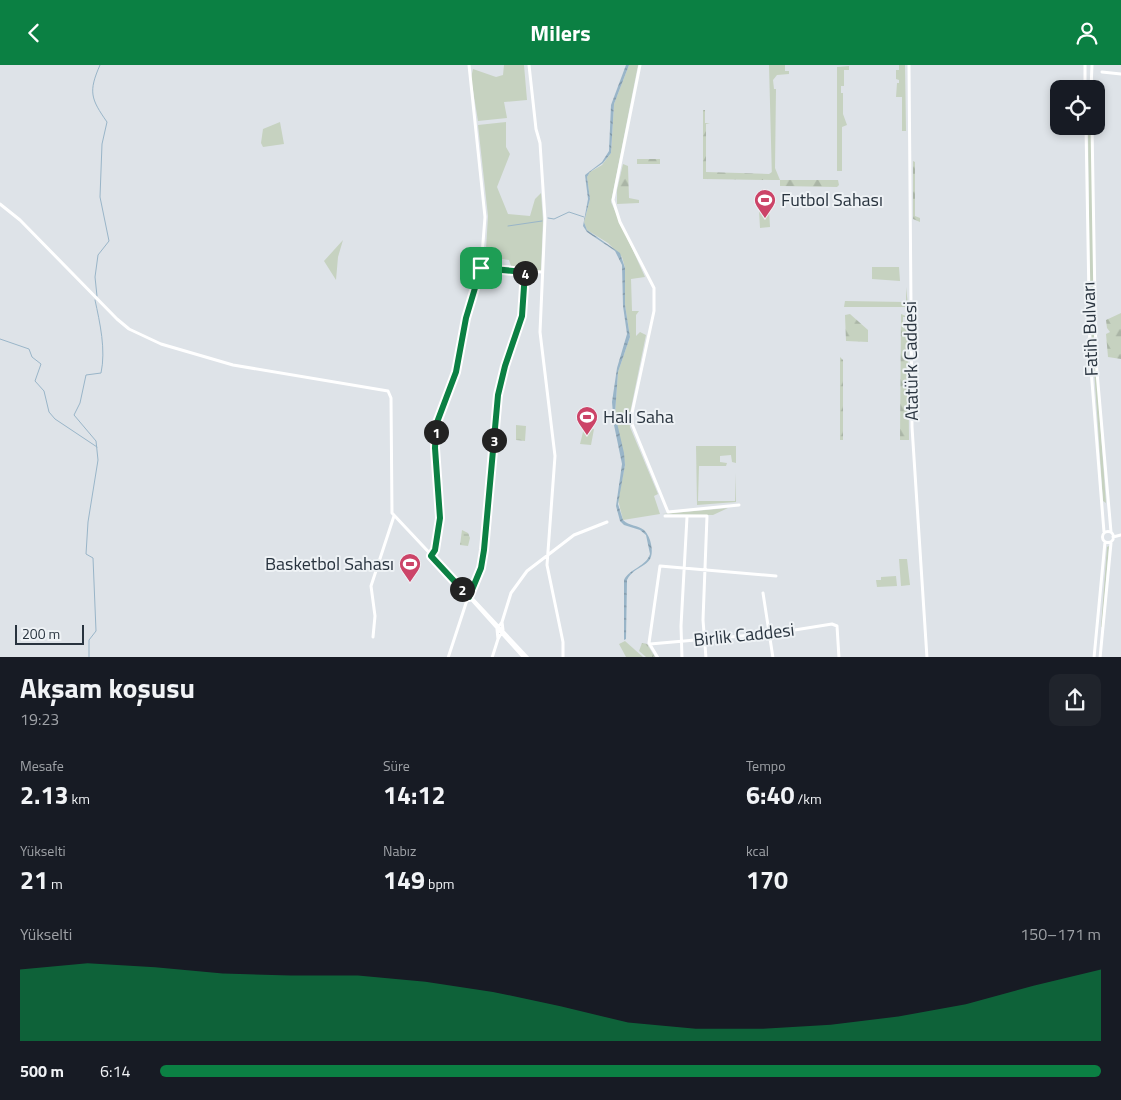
<!DOCTYPE html>
<html lang="tr">
<head>
<meta charset="utf-8">
<style>
	:root { --surface:#171b24; --page:#20242c; --text:#f1f3f6; --muted:#9ea1a6; --accent:#0b8043 }
	body { margin:0; font-family:"Titillium Web",sans-serif; background:var(--page); color:var(--text); height:100vh; display:flex; flex-direction:column; font-size:19px; white-space:nowrap }
	* { box-sizing:border-box; margin:0 }
	p { font-size:16px; color:var(--muted) }
	.icon { flex:none; width:28px; height:28px; fill:none; stroke:currentColor; stroke-width:2; stroke-linecap:round; stroke-linejoin:round }
	.map { position:relative; height:592px; overflow:hidden }
	.side { display:flex; flex-direction:column; background:var(--surface); flex:1 }
	.side>* { flex:none }
	.tools { position:absolute; left:1050px; top:15px; display:grid; gap:10px }
	.tools a { display:grid; place-items:center; width:55px; height:55px; border-radius:10px; background:var(--surface); box-shadow:0 2px 8px #0003; font-size:25px }
	.scale { position:absolute; left:15px; bottom:12px; width:69px; box-sizing:border-box; padding-left:5px; border:2px solid #28333e; border-top:0; font-size:14px; line-height:18px; white-space:nowrap; color:#28333e; -webkit-text-stroke:4px #eef2f5; paint-order:stroke }
	.pin { position:absolute; display:grid; place-items:center; width:42px; height:42px; color:#fff; margin:-21px; border-radius:10px; box-shadow:0 2px 8px #0006 }
	.km { position:absolute; width:25px; height:25px; margin:-12px; border-radius:50%; background:#222; color:#fff; font-size:14px; line-height:25px; text-align:center }
	.round { display:grid; place-items:center; flex:none; width:52px; height:52px; border-radius:10px; background:var(--page) }
	.summary { display:flex; align-items:center; justify-content:space-between; height:85px; padding:0 20px }
	h1 { font-size:28px; font-weight:700; line-height:38px }
	.metrics { display:grid; grid-template-columns:repeat(3,1fr); gap:8px; height:85px; padding:5px 20px }
	.metrics div { display:grid; align-content:center }
	.metrics b { font-size:25px; font-weight:700 }
	.metrics small { font-size:14px; font-weight:400 }
	.metrics p { font-size:14px }
	.chart { height:140px; padding:10px 20px }
	.chart p { display:flex; justify-content:space-between }
	.chart svg { width:100%; height:90px; margin-top:5px; fill:var(--accent); opacity:.7 }
	ul { padding:0 20px; list-style:none; font-size:16px }
	li { display:grid; grid-template-columns:80px 60px 1fr; align-items:center; height:38px }
	li i { height:12px; border-radius:6px; background:var(--accent) }
	header { display:flex; justify-content:space-between; align-items:center; height:65px; padding:0 20px; background:var(--accent); color:#fff; font-size:22px; font-weight:700 }
	.map>svg:first-child { display:block }
	.green { fill:#c6d2c0 }
	.forest { fill:url(#forest-firs) }
	.wetland { fill:url(#wetland-marsh) }
	.park { fill:url(#park-crowns) }
	.water { fill:url(#water-waves) }
	.lines { fill:none; stroke-linecap:round; stroke-linejoin:round }
	.stream { stroke:#99b5c8; stroke-width:1 }
	.secondary { stroke:#fff; stroke-width:3 }
	.route-casing { stroke:#fff; stroke-width:10 }
	.route { stroke:#0b8043; stroke-width:6 }
	.labels { text-anchor:middle; stroke-width:4; stroke-linejoin:round; paint-order:stroke }
	.poi-label { font-size:18px; fill:#28333e; stroke:#eef2f5; text-anchor:start }
	.street-label { font-size:18px; fill:#28333e; stroke:#eef2f5 }
</style>
</head>
<body>
<header><svg class="icon" aria-label="back" viewBox="0 0 24 24"><path d="M15 5l-7 7 7 7"/></svg>Milers<svg class="icon" aria-label="person" viewBox="0 0 24 24"><circle cx="12" cy="8" r="4"/><path d="M4 21q1-7 8-7t8 7"/></svg></header>
<div class="map">
<svg width="1121" height="593" viewBox="0 0 1121 593">
	<defs>
		<pattern id="forest-firs" width="22" height="20" patternUnits="userSpaceOnUse" patternTransform="scale(1.25)"><rect width="22" height="20" fill="#c6d2c0"/><path d="M5 1l3.5 6h-7zM16 11l3.5 6h-7z" fill="#aab5a6"/></pattern>
		<pattern id="wetland-marsh" width="20" height="14" patternUnits="userSpaceOnUse" patternTransform="scale(1.25)"><rect width="20" height="14" fill="#c6d2c0"/><path d="M1 5h8M5 5V1M11 12h8M15 12V8" fill="none" stroke="#aab5a6"/></pattern>
		<pattern id="park-crowns" width="20" height="18" patternUnits="userSpaceOnUse" patternTransform="scale(1.25)"><rect width="20" height="18" fill="#c6d2c0"/><path d="M2 6a3 3 0 1 1 6 0M12 15a3 3 0 1 1 6 0" fill="none" stroke="#aab5a6"/></pattern>
		<pattern id="water-waves" width="16" height="10" patternUnits="userSpaceOnUse" patternTransform="scale(1.25)"><rect width="16" height="10" fill="#99b5c8"/><path d="M0 5q4-4 8 0t8 0" fill="none" stroke="#7d94a4"/></pattern>
	</defs>
	<rect width="100%" height="100%" fill="#dee3e8"/>
	<path class="green" d="M504,0H524L527,35L504,37L507,53L478,56L471,13L473,4L496,12L503,10Z
		M629,0H638L611,137L645,212L631,214L632,246H639L636,250V271L640,267L646,270L629,353L630,362L658,429L654,431L660,449L623,455L618,435L625,400L615,349L618,307L630,272L625,240V203L622,192L608,178L587,165L584,157L590,134L587,112L590,107L602,100L611,88L614,39Z
		M769,0H785V6H789V9L777,10L773,15L774,24H776L775,103L780,115H772Z
		M899,0H905L906,66H902V32H896L897,18H899V15L896,14V5H899Z
		M849,1V5H844V21H841V28H843V49L847,60L842,62V106H837V2Z
		M280,57L284,79L263,82L261,78L263,64Z
		M506,57V82L510,89L497,122L508,149L530,151L535,134L541,128L543,155L541,206L512,204L509,195L502,194L495,203L485,201L488,151L478,60Z
		M1088,61H1091L1098,328L1106,438L1103,436L1090,245Z
		M759,145H769L770,162L760,163Z
		M343,175L338,192L336,215L324,196Z
		M872,202H899L900,216L872,214Z
		M906,222L908,240L905,242H844L845,236L906,237Z
		M584,363L594,364L591,380L580,379Z
		M696,381H736V398L732,397L731,390L720,391V397L727,398L726,401H699L698,436H735L736,408V437L697,440Z
		M728,443L713,450L662,449Z
		M1109,481L1102,562H1101L1107,482Z
		M899,494H907L910,520L901,521Z
		M896,511L897,521L877,522L876,515H881V512Z
		M625,576L643,592H626L619,579Z"/>
	<path class="forest" d="M703,45H705V58H710L706,59V107L769,109L772,107V115L703,114Z
		M637,94H660V99H637Z
		M913,96L915,97V151L920,153V157L913,154Z
		M623,99L628,101L629,133L639,135V138L617,139V125Z
		M780,115H838L839,120L837,122L780,121Z
		M1121,248V294L1108,292L1106,269L1110,267L1107,263L1106,255Z
		M850,249L868,265V277L846,276L845,250Z
		M901,249L908,252H903V263L908,265L909,375H900Z
		M840,292L843,295V375H840Z"/>
	<path class="wetland" d="M462,465L468,468L470,473L468,481L460,480Z"/>
	<path class="park" d="M516,360L526,361L525,376L516,375Z
		M642,578L647,579L655,592H646L639,586Z"/>
	<path class="water" d="M626,0H629L614,39L611,88L603,98L590,107L587,112L590,134L584,157L587,165L620,188L625,203V240L630,272L618,307L615,349L624,388L625,400L618,439L623,455C629,461 638,460 644,465C648,469 650,474 651,479C656,504 636,498 627,515L626,574L624,575V515C630,503 646,502 650,489L646,470L640,465L624,460L620,456L616,441L622,399L614,360L612,337L617,303L627,269L623,241L622,200L615,186L587,167L583,161L588,134L585,110L602,97L609,86L611,40Z"/>
	<g class="lines">
		<path class="stream" d="M548,153L554,154L569,147L584,152
			M508,161L542,156
			M97,231L95,212L98,190L109,176L100,132L102,79L107,57C91,34 88,27 100,0
			M0,274L29,284L32,292L41,299L35,316L44,326L49,347L55,354L97,382
			M89,593V575L96,566L93,493L86,489L88,457L98,395L96,376L74,350L80,338L86,310L101,308C106,285 100,258 95,235"/>
		<path class="secondary" d="M529,0L536,64L540,78L545,154L540,267L555,391L547,500L563,577V593
			M640,0L613,135L620,157L654,223V246L632,348V359L668,447L739,440
			M909,0L912,362L927,593
			M1085,0V24
			M1102,7L1121,9
			M1091,24L1092,0
			M1086,61L1090,292L1104,467
			M1092,61L1096,296L1111,467
			M0,139L20,155L117,254L129,264L161,279L233,300L388,326L391,333L392,448L528,593
			M481,203L542,207
			M665,451H707L703,555L706,593
			M1102.5 472a5.5 5.5 0 1 1 11 0a5.5 5.5 0 1 1-11 0Z
			M1113,472L1121,470
			M431,491L435,485L440,453L435,383L436,360L456,307L466,253L481,203L485,152L469,0
			M763,528L773,593
			M471,534L524,593
			M502,557L511,528L527,506L574,470L607,457
			M502,557L503,565L498,574L497,564Z
			M373,572L375,551L371,521L394,451
			M650,579L776,568L832,559L837,561L839,593
			M448,593L470,526L481,503L498,330L505,301L522,251L525,207
			M492,593L498,574
			M658,593L649,578L660,501L776,511
			M682,593L681,561L687,452
			M1094,593L1105,477
			M1100,593L1111,478"/>
	</g>
	<g class="lines">
		<g class="route-casing">
			<path id="route" d="M481,203L525,207L522,251L505,301L498,330L484,485L481,503L469,532L431,491L435,485L440,453L435,383L436,360L456,307L466,253Z"/>
		</g>
		<use href="#route" class="route"/>
	</g>
	<defs>
		<g id="stadium-pin" transform="scale(1.125)"><path d="M0 17L-7.5 6A9.5 9.5 0 1 1 7.5 6Z" fill="#cc4468" stroke="#eef2f5"/><path d="M0-5a6.5 5 0 1 0 0 10a6.5 5 0 1 0 0-10ZM-3.5-1.8h7v3.6h-7Z" fill="#fff"/></g>
	</defs>
	<g fill-rule="evenodd">
		<use href="#stadium-pin" x="765" y="135"/>
		<use href="#stadium-pin" x="587" y="352"/>
		<use href="#stadium-pin" x="410" y="499"/>
	</g>
	<g class="labels">
		<g class="poi-label">
			<text x="781" y="141">Futbol Sahası</text>
			<text x="603" y="358">Halı Saha</text>
			<text x="394" y="505" text-anchor="end">Basketbol Sahası</text>
		</g>
		<g class="street-label">
			<text transform="translate(1090 264) rotate(-92)" y="6">Fatih Bulvarı</text>
			<text transform="translate(911 296) rotate(-91)" y="6">Atatürk Caddesi</text>
			<text transform="translate(744 570) rotate(-6)" y="6">Birlik Caddesi</text>
		</g>
	</g>
</svg>
<div class="tools">
<a><svg class="icon" aria-label="locate" viewBox="0 0 24 24"><circle cx="12" cy="12" r="6"/><path d="M12 2v4M12 18v4M2 12h4M18 12h4"/></svg></a>
</div>
<div class="scale">200 m</div>
<div class="pin" style="left:481px;top:203px;background:#1e9e55"><svg class="icon" aria-label="arrive" viewBox="0 0 24 24"><path d="M6 21V4h12l-3 4 3 4H6"/></svg></div>
<b class="km" style="left:436px;top:367px">1</b>
<b class="km" style="left:462px;top:524px">2</b>
<b class="km" style="left:494px;top:375px">3</b>
<b class="km" style="left:525px;top:208px">4</b>
</div>
<section class="side">
<div class="summary"><div><h1>Akşam koşusu</h1><p>19:23</p></div><a class="round"><svg class="icon" aria-label="share" viewBox="0 0 24 24"><path d="M12 15V3M7 8l5-5 5 5M5 13v7h14v-7"/></svg></a></div>
<div class="metrics">
<div><p>Mesafe</p><b>2.13<small> km</small></b></div>
<div><p>Süre</p><b>14:12</b></div>
<div><p>Tempo</p><b>6:40<small> /km</small></b></div>
</div>
<div class="metrics">
<div><p>Yükselti</p><b>21<small> m</small></b></div>
<div><p>Nabız</p><b>149<small> bpm</small></b></div>
<div><p>kcal</p><b>170</b></div>
</div>
<div class="chart"><p><span>Yükselti</span>150–171 m</p>
<svg viewBox="0 0 160 44" preserveAspectRatio="none"><path d="M0 44V9L10 6L20 8L30 11L40 12L50 12L60 15L70 20L80 27L90 35L100 38L110 38L120 36L130 32L140 26L150 17L160 9V44z"/></svg>
</div>
<ul>
<li><b>500 m</b>6:14<i style="width:100%"></i></li>
</ul>
</section>
</body>
</html>
